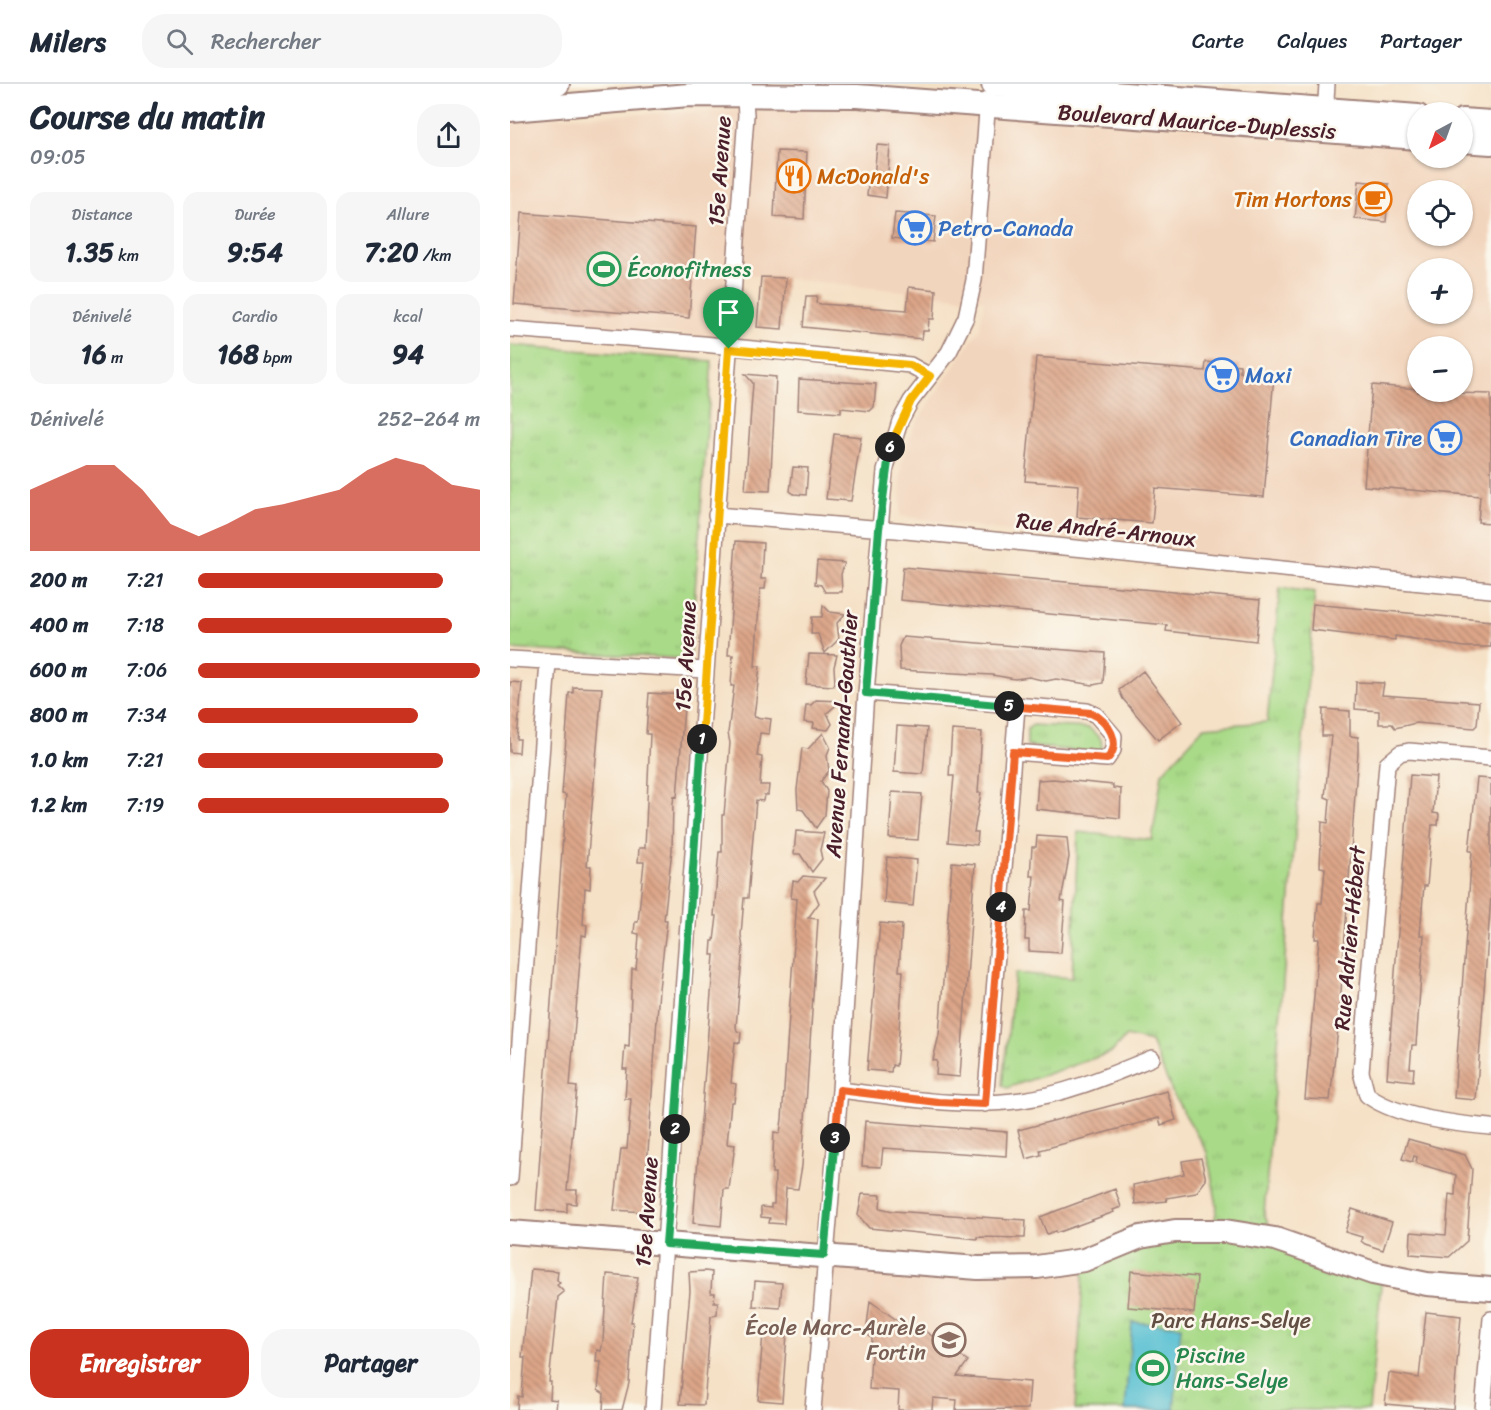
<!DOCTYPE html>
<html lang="fr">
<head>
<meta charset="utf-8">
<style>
	:root { --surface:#fff; --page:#f6f6f7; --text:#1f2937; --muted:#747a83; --line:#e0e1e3; --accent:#c8321e }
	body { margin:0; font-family:Sriracha,sans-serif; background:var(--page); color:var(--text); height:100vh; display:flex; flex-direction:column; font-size:22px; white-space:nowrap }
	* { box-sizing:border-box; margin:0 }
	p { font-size:20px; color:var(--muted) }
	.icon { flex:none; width:33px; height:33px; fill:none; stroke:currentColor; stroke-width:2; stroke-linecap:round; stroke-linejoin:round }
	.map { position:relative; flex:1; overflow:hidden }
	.sheet { display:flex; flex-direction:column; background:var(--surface); width:510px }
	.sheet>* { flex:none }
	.needle { width:39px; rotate:221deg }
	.fabs { position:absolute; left:897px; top:18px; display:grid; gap:12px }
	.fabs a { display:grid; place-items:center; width:66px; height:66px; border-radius:50%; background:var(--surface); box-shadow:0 2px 4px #0004; font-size:30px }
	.pin { position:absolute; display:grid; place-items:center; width:51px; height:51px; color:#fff; margin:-62px -26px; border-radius:50% 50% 50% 0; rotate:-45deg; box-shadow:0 0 6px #0007 }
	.pin .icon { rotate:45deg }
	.km { position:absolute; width:30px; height:30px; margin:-15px; border-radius:50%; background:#222; color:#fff; font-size:16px; line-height:30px; text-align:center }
	.round { display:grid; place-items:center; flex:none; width:63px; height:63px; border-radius:24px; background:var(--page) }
	.summary { display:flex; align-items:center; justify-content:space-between; height:102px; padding:0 30px }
	h1 { font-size:33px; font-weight:800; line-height:45px }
	.stats { display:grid; grid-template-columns:repeat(3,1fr); gap:9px; height:102px; padding:6px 30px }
	.stats div { display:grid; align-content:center; border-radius:15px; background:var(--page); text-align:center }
	.stats b { font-size:26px; font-weight:800 }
	.stats small { font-size:16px; font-weight:400 }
	.stats p { font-size:16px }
	.chart { height:168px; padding:12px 30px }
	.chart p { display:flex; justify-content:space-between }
	.chart svg { width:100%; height:108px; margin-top:6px; fill:var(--accent); opacity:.7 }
	.button { display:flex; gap:12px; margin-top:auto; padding:12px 30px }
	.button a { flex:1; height:69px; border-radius:24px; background:var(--accent); color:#fff; font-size:24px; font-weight:800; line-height:69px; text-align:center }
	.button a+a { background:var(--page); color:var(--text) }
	ul { padding:0 30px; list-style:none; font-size:20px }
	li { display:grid; grid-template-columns:96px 72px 1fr; align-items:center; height:45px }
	li i { height:15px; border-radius:8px; background:var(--accent) }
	header { display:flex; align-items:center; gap:36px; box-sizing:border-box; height:84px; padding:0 30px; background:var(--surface); border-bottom:2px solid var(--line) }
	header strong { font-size:28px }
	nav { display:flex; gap:33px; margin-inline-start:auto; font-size:21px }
	.search { width:420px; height:54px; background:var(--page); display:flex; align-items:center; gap:15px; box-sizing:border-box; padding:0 21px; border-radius:24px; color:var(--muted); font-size:22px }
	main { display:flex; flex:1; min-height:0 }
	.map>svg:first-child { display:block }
	.built { fill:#f2d5bd; fill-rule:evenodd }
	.park { fill:url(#park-tufts); stroke:#7a7c5a; stroke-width:1.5 }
	.water { fill:#56bfd2; stroke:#506f7e; stroke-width:1.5 }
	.building { fill:url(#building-back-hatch) }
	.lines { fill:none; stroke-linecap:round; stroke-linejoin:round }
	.street-casing { stroke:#a08078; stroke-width:18 }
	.secondary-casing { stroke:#a08078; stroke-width:26 }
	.street { stroke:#fff; stroke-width:15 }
	.secondary { stroke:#fff; stroke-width:22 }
	.split-1-casing { stroke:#fff; stroke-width:12 }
	.split-2-casing { stroke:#fff; stroke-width:12 }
	.split-3-casing { stroke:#fff; stroke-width:12 }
	.split-4-casing { stroke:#fff; stroke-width:12 }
	.split-5-casing { stroke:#fff; stroke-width:12 }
	.split-6-casing { stroke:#fff; stroke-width:12 }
	.split-7-casing { stroke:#fff; stroke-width:12 }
	.split-1 { stroke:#f5b400; stroke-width:8 }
	.split-2 { stroke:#22a559; stroke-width:8 }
	.split-3 { stroke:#22a559; stroke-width:8 }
	.split-4 { stroke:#f0652b; stroke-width:8 }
	.split-5 { stroke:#f0652b; stroke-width:8 }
	.split-6 { stroke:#22a559; stroke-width:8 }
	.split-7 { stroke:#f5b400; stroke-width:8 }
	.labels { text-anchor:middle; stroke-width:5; stroke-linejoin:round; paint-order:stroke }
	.street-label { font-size:22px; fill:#4a1f2b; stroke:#fbf7ec }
	.food-label { font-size:22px; fill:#c56008; stroke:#fbf7ec; text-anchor:start }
	.shop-label { font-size:22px; fill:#366cbe; stroke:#fbf7ec; text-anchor:start }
	.leisure-label { font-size:22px; fill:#27864d; stroke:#fbf7ec; text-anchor:start }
	.park-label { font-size:22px; fill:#624e42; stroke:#fbf7ec }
	.education-label { font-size:22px; fill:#785e54; stroke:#fbf7ec; text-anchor:end }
</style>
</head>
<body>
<header>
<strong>Milers</strong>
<div class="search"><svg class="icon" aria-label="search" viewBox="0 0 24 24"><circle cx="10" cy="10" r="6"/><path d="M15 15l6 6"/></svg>Rechercher</div>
<nav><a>Carte</a><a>Calques</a><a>Partager</a></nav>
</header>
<main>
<section class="sheet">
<div class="summary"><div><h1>Course du matin</h1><p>09:05</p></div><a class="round"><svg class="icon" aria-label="share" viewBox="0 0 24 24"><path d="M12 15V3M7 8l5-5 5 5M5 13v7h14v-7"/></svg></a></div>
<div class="stats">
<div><p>Distance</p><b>1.35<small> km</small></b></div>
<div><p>Durée</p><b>9:54</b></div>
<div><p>Allure</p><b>7:20<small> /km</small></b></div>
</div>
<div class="stats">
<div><p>Dénivelé</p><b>16<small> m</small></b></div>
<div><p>Cardio</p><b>168<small> bpm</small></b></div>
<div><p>kcal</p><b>94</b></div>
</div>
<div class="chart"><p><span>Dénivelé</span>252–264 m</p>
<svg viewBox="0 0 160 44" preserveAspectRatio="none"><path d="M0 44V19L10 14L20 9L30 9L40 19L50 33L60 38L70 33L80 27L90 25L100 22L110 19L120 11L130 6L140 9L150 17L160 19V44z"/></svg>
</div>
<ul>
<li><b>200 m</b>7:21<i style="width:87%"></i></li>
<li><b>400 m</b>7:18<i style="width:90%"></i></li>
<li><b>600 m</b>7:06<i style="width:100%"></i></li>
<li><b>800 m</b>7:34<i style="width:78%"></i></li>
<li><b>1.0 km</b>7:21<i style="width:87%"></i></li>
<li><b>1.2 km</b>7:19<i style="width:89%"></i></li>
</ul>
<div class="button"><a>Enregistrer</a><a>Partager</a></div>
</section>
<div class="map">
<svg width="981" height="1326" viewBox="0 0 981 1326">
	<defs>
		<pattern id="park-tufts" width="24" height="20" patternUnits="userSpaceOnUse" patternTransform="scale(1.5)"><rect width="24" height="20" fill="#a9da88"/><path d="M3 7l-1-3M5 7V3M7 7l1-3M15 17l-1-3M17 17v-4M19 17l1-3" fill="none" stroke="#93bb76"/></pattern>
		<pattern id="building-back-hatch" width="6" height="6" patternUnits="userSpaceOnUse" patternTransform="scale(1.5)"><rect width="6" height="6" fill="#dca588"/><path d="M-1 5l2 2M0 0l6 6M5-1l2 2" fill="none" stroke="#b4866f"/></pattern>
	</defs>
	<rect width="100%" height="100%" fill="#fbf7ec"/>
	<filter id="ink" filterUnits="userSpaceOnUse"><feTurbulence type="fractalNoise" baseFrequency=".0167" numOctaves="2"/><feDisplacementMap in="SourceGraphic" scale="12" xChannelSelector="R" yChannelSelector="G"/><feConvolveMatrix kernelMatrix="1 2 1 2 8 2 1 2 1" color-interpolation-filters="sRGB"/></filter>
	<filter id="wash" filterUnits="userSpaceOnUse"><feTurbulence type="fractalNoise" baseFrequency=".008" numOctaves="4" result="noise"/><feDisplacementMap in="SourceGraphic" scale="24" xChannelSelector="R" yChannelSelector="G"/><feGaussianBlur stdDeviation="1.35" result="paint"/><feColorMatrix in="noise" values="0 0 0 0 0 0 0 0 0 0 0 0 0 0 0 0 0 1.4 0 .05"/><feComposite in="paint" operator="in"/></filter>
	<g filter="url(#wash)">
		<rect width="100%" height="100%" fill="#f5e1c6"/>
		<path class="built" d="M349,22L907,57L908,74H952L953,60L981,62V506L781,486L390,432L391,379L403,344L470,244L474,216L216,188L210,254L0,235L1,35ZM908,106H952V152H908ZM908,184H952V230H908ZM908,262H952V308H908Z
			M314,1171L574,1176L565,1326H303Z"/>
		<path class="park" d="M0,261L202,277L180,575L0,565Z
			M770,504L805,508L754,1130L765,1156L872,1191L859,1326H565L574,1176L703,1147L707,1122L697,1068L663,1010L641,958L616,952L602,968L497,1004L492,1001L505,889L562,894L568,748L642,756L652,689L694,643L757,638Z
			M523,641L579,644L591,655L592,665L588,669L517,662V645Z"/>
		<path class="water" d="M622,1238L671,1242L664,1326H615Z"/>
		<g id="blocks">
			<path class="building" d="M367,61L380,62L376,114L357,111L359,93H364Z
				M267,67L297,68L294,135L264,133Z
				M849,97L879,100L876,138L845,135Z
				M11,129L186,143L179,234L4,220Z
				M385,129L426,132L423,158L382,154Z
				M251,193L276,194L272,245L247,243Z
				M399,203L426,206L424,235H419L418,247H413L412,255L293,243L296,212H307L306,219L311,220L397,226Z
				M526,273L695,287L696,278L730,281V288L764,291L754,413L645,404L642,439L567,433L569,401L515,397Z
				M235,290L266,293L260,407L235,406L243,299Z
				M289,295L366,300L364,323L360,327L331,324V329L288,326Z
				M862,301L908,305V308L981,310V439L968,438L970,412L854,402Z
				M324,350L351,353L341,417L316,415Z
				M283,383L298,384L296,411L284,410L280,407Z
				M226,457L253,459L251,495H256L255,505H250L245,582H250L244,633L261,635L259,650L250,649L247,672L252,673L250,701H259L258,711H254L253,717L246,716L238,814H234L231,851L233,864L226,943L227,947L231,948L230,959L225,958L221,999L226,1000L224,1018H221L217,1060L225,1061L219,1105H214L211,1142L183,1139L204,871H201L202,857H204L207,832H204L207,790L209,768H212V731H214L220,659L218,649L224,602H221L223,571H218Z
				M307,477L335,479L331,490L332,508H315L311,501L305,500Z
				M393,483L750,516L746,557L656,547L657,541L390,516Z
				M803,520L981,537V563H954L885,552V556L801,546Z
				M313,521L320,528L335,530L327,539L329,555L315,569L308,550H301L302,533H312Z
				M393,553L595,569L593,599L583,601L546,595L536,597L519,593L505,595L482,591L390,586L389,562Z
				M299,570L327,571L324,583L325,599L323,602L296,600Z
				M633,587L672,638L648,656L613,615L609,606Z
				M0,598L12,599L7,655H10L9,669L0,668Z
				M846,598L874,599L872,611L969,618L967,641L964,644L906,639L885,644L882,640H869V627L845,625Z
				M63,603L92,604L77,782H81L80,805L75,804L73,840L77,841L76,852L72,851L60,1002L67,1003L57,1106H67L66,1120L57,1119V1128L26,1126L56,711L52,710L53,696L59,609H63Z
				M139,609L175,611L167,713L164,712L163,719L162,766L154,836H157L149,905L134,1128L104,1126L111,1065H117L121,1015H115L117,985H113L115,962L119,963L122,885H126L128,865L129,850L124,849L125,838H128L134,778H128L129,764H135L140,650H136Z
				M306,616L331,617L317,629L322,640L318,646L303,644L304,639L294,638L296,621H301Z
				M813,625L840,627V652L848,653V668L829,936L820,1016L795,1015L809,855H805L808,819H812L815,784L810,783L812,738L818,739L820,715L815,713L821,652H812Z
				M387,642L417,644L413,690L384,688Z
				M442,646L472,648L468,709H471L464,748H468L467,761L438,758L444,692H439Z
				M313,649L320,663L317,671L319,687L311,697L317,707L315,731L306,744L293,726L288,725L287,706L292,664L298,665Z
				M900,691L926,693L923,729L929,730L928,741H922L917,802H914L913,813L910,851H914L906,961H902L900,984H904L903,997L877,994Z
				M967,694L981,695V812L966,1016L944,1014L962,767H959Z
				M543,695L603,701V704L611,705L610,734L526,725L528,696Z
				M382,708L412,710L408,756L379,754Z
				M286,747L314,749L310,766L312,775L302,788L290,770H284Z
				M527,752L557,754L559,773L551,817L555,818L551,869L519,867V856H515L516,827H521L523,803L524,792H520L522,763H526Z
				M377,773L407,776L403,822L374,819Z
				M442,778L465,780L450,993L426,991L427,977L423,976L429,951Z
				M293,792L315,794L304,807L309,819L298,834L308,835L292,1082L288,1105L276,1104L274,1140L259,1139L260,1134L251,1133V1123L261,1124V1120H264L265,1089H262L264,1048L270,1049L272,1035L287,815L281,814L282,805L283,797L288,798Z
				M370,839L392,841L389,887H393L388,960L386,982L382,981L381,988L357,986Z
				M657,1007L666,1036L651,1041L649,1034L530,1066L531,1071L516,1075L508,1046Z
				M355,1037L497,1048L496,1072L373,1064L371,1083L352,1082Z
				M898,1055L955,1071L962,1085L957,1157L939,1173L900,1170L901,1148L936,1151L939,1110L945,1111L946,1091L906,1079L907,1073L904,1072L902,1078L892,1075Z
				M691,1074L696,1096L686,1109L656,1114L657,1117L625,1120L623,1101L674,1090L672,1077Z
				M605,1105L611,1123L603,1126L604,1128L546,1149L545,1147L537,1150L530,1133Z
				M352,1110L371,1111L370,1124L383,1127L516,1136L515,1154L467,1153V1155L359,1144L348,1131Z
				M842,1125L882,1138L873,1166L855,1160L851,1157L852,1153L835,1148Z
				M21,1185L48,1187L47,1196L50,1199L47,1201L54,1208L48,1213L39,1298H41L40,1315L47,1316L46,1326H7L8,1312L12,1313L15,1273H12Z
				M195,1187L202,1188L201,1209H205L204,1218H208L207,1230L201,1232L194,1321L170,1320L180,1207L179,1188Z
				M621,1187L687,1193L684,1229L618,1223Z
				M97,1190L128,1193L121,1238H123L119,1299L112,1326H93L94,1310L88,1306L91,1278H86L87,1266L91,1267L93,1257Z
				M245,1197L272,1199L270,1224L243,1222Z
				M360,1217L408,1251L412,1245L458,1277L447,1292L520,1298L518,1325L446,1326L447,1316L423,1314L422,1326H388L389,1307L359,1305L362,1254L356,1250Z
				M916,1228L951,1232L943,1326L875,1320L879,1289L909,1294Z
				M253,1248L277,1250L272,1318L248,1316Z"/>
		</g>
	</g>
	<g filter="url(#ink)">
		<use href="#blocks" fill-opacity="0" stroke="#a08078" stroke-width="1.5"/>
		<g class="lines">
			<g class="street-casing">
				<path id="street" d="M815,32L817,0
					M0,245L193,260L400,281L420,292
					M206,431L386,446L981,506
					M0,575L195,586
					M356,609L577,627L586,631L604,652L603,666L597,675L503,668
					M981,674L899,667L890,669L877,680L851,988L857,1011C885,1033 946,1040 981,1043
					M330,1006C390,1013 451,1025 512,1016C557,1010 600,991 642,974
					M475,1020L507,623
					M0,1094L38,578
					M143,1326L236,31L234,0
					M303,1326L330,1006L356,609L375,387L390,337L401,317L439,268L456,233L464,196L478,15
					M973,1326L981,1235"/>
			</g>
			<g class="secondary-casing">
				<path id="secondary" d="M483,0L908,32
					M0,5L48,0
					M0,26L179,11L347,12L908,54
					M952,36L981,38
					M952,57L981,59
					M0,1148L468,1184L527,1183L574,1176L630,1153L665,1147H715L765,1155L863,1189L917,1200L981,1205"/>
			</g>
			<use href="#street" class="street"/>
			<use href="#secondary" class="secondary"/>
		</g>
	</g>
	<g class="lines" filter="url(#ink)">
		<g class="split-1-casing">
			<path id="split-1" d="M192,655L219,265"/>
		</g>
		<g class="split-2-casing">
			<path id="split-2" d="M165,1045L192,655"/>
		</g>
		<g class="split-3-casing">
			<path id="split-3" d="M165,1045L156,1160L314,1171L325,1054"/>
		</g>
		<g class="split-4-casing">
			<path id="split-4" d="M325,1054L330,1006L428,1018L475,1020L491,823"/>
		</g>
		<g class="split-5-casing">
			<path id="split-5" d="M491,823L503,668L597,675C613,660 598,636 581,629L499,622"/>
		</g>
		<g class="split-6-casing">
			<path id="split-6" d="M380,363L369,445L356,609L499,622"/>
		</g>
		<g class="split-7-casing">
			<path id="split-7" d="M219,265L400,281L420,292L401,317L380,363"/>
		</g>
		<use href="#split-1" class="split-1"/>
		<use href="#split-2" class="split-2"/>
		<use href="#split-3" class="split-3"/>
		<use href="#split-4" class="split-4"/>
		<use href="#split-5" class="split-5"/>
		<use href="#split-6" class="split-6"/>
		<use href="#split-7" class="split-7"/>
	</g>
	<defs>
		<g id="restaurant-ring" transform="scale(1.725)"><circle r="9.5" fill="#fbf7ec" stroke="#e8710a" stroke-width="1.5"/><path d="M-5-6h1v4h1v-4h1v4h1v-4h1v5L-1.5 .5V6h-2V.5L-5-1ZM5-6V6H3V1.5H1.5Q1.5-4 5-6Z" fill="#e8710a"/></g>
		<g id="cafe-ring" transform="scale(1.725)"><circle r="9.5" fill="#fbf7ec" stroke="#e8710a" stroke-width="1.5"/><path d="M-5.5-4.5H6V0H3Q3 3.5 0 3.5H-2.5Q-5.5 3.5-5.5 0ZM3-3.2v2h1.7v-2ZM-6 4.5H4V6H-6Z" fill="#e8710a"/></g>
		<g id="supermarket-ring" transform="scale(1.725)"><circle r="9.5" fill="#fbf7ec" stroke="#3f7fe0" stroke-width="1.5"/><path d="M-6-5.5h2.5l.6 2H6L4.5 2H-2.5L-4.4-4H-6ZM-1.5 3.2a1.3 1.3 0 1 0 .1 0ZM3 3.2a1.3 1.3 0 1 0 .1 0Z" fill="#3f7fe0"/></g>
		<g id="stadium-ring" transform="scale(1.725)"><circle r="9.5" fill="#fbf7ec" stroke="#2e9e5b" stroke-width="1.5"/><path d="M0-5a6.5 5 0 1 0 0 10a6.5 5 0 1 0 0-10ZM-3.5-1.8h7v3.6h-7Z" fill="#2e9e5b"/></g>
		<g id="school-ring" transform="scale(1.725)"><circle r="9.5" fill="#fbf7ec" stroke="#8d6e63" stroke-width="1.5"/><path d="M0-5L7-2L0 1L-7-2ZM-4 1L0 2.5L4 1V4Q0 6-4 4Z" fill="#8d6e63"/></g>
	</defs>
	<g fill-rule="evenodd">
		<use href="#restaurant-ring" x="284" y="92"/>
		<use href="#cafe-ring" x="865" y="115"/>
		<use href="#supermarket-ring" x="405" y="144"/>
		<use href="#stadium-ring" x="94" y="185"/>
		<use href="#supermarket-ring" x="712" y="291"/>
		<use href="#supermarket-ring" x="935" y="354"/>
		<use href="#school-ring" x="439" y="1256"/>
		<use href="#stadium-ring" x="643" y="1284"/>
	</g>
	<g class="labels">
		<g class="street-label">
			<text transform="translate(687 37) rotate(4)" y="8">Boulevard Maurice-Duplessis</text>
			<text transform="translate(209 87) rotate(-86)" y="8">15e Avenue</text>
			<text transform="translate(596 445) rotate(6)" y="8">Rue André-Arnoux</text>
			<text transform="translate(175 572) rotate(-87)" y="8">15e Avenue</text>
			<text transform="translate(331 650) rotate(-86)" y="8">Avenue Fernand-Gauthier</text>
			<text transform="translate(839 854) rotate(-85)" y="8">Rue Adrien-Hébert</text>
			<text transform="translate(136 1128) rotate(-86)" y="8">15e Avenue</text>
		</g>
		<g class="food-label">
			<text x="307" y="100">McDonald's</text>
			<text x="842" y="123" text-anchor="end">Tim Hortons</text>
		</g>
		<g class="shop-label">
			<text x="428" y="152">Petro-Canada</text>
			<text x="735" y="299">Maxi</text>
			<text x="912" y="362" text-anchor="end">Canadian Tire</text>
		</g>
		<g class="leisure-label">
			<text x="117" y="193">Éconofitness</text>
			<text x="666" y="1279">Piscine<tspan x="666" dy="25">Hans-Selye</tspan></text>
		</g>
		<g class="park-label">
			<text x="721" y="1244">Parc Hans-Selye</text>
		</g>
		<g class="education-label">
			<text x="416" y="1251">École Marc-Aurèle<tspan x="416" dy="25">Fortin</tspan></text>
		</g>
	</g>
</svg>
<div class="fabs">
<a><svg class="needle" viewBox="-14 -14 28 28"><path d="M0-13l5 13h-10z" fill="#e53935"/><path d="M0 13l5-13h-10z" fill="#747a83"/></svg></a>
<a><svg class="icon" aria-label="locate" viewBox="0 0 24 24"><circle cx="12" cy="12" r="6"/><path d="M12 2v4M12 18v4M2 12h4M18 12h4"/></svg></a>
<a>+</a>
<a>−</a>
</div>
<div class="pin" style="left:219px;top:265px;background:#1e9e55"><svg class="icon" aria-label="arrive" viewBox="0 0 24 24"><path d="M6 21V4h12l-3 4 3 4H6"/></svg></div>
<b class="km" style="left:192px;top:655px">1</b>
<b class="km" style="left:165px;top:1045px">2</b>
<b class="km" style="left:325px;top:1054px">3</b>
<b class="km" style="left:491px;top:823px">4</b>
<b class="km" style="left:499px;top:622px">5</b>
<b class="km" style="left:380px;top:363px">6</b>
</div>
</main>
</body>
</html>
